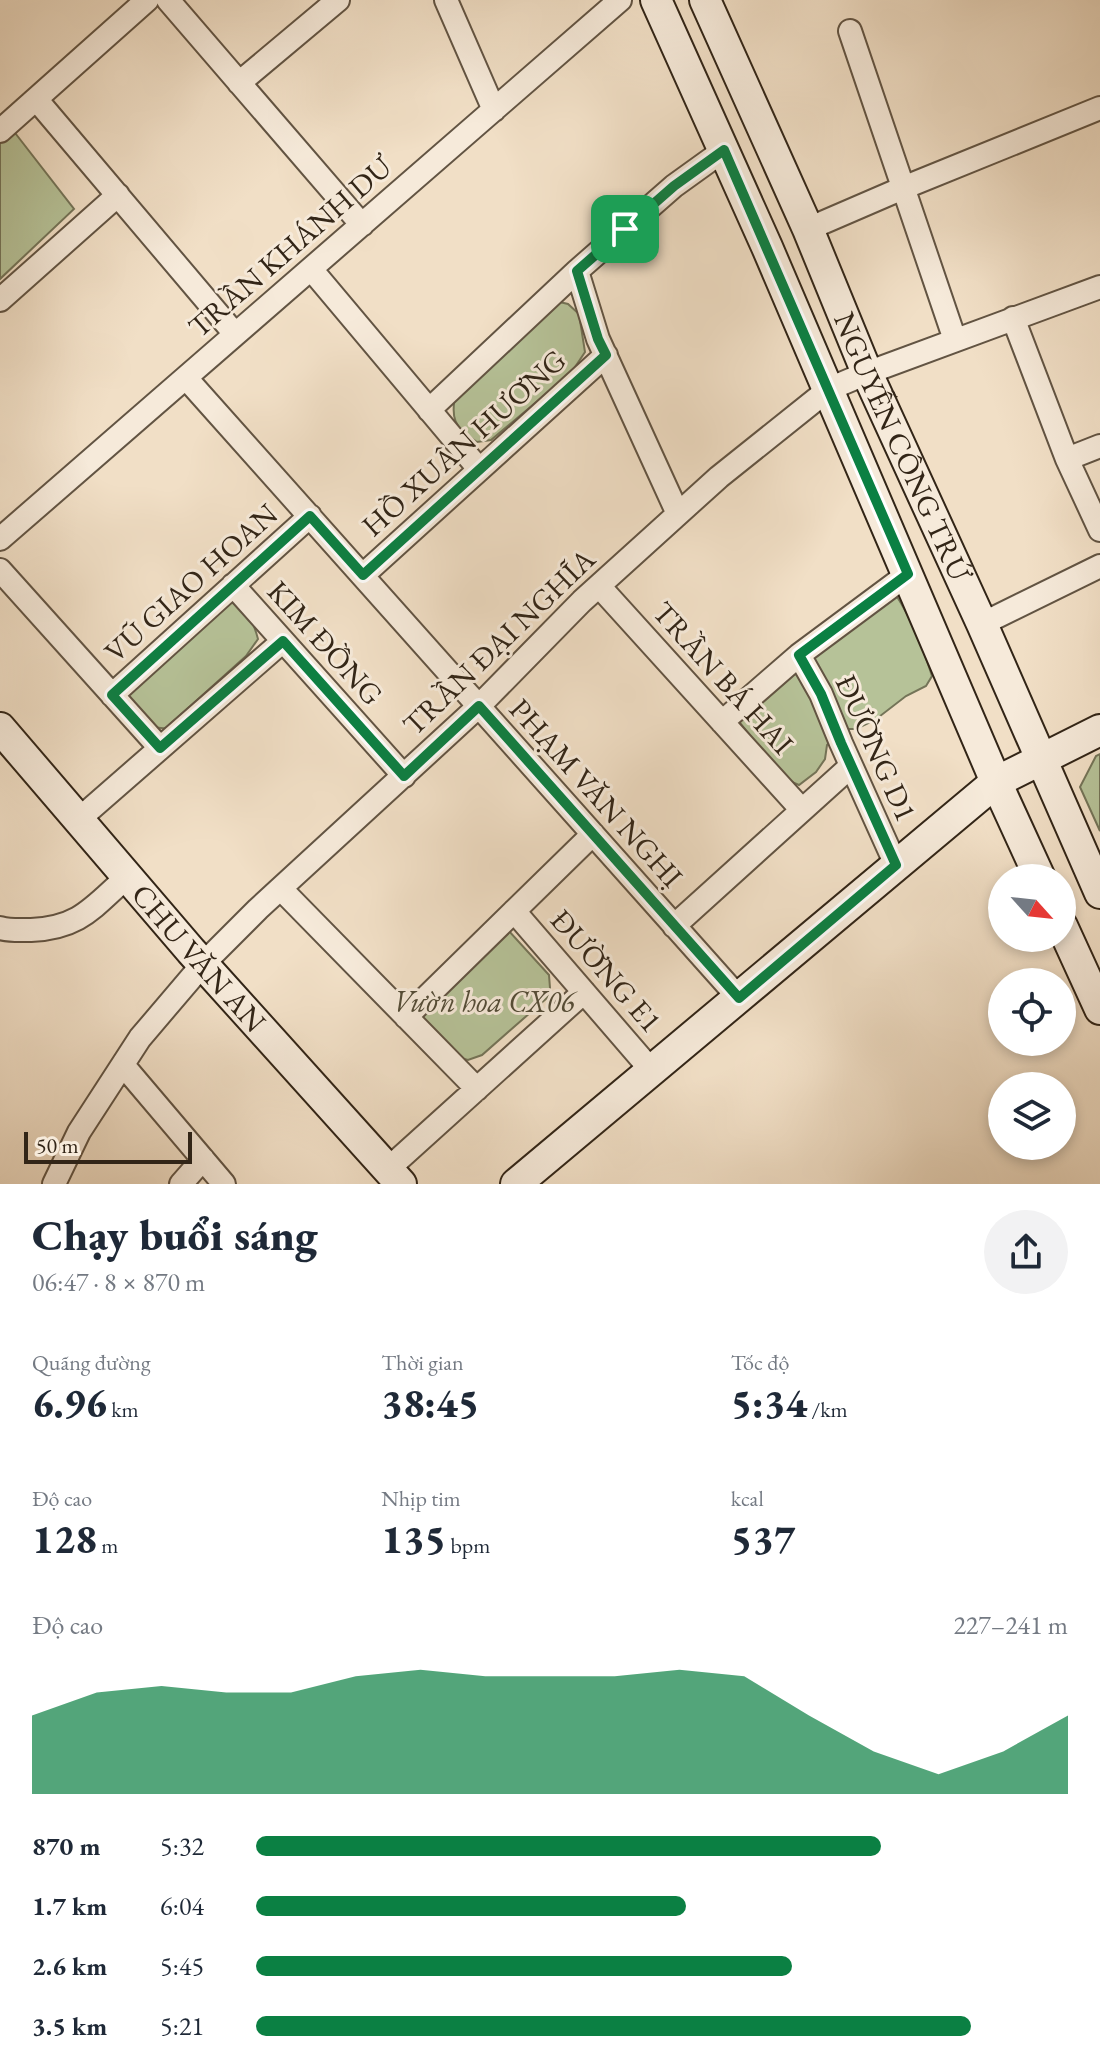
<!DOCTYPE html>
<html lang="vi">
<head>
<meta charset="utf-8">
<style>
	:root { --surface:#fff; --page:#f2f2f3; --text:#1f2937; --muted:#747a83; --accent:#0b8043 }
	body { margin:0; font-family:"EB Garamond",serif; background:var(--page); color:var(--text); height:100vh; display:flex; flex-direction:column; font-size:30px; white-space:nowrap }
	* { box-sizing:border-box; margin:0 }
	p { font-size:26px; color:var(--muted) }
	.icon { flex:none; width:44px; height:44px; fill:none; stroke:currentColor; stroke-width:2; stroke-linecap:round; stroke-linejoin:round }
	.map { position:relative; height:1184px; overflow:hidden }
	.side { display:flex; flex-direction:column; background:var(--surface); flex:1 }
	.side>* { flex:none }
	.needle { width:52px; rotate:117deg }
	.fabs { position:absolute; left:988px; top:864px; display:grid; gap:16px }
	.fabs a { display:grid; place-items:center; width:88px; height:88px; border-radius:50%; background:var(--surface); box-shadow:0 4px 12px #0003; font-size:40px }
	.scale { position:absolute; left:24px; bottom:20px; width:168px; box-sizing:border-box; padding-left:8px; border:4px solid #322517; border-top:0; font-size:22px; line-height:28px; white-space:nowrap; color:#322517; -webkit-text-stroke:6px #f6eada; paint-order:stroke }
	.pin { position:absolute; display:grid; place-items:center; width:68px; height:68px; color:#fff; margin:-34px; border-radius:16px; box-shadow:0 4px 12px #0006 }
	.round { display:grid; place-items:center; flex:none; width:84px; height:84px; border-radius:42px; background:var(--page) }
	.summary { display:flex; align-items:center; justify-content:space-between; height:136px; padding:0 32px }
	h1 { font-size:44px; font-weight:800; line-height:60px }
	.metrics { display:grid; grid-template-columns:repeat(3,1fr); gap:12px; height:136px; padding:8px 32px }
	.metrics div { display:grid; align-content:center }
	.metrics b { font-size:40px; font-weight:800 }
	.metrics small { font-size:22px; font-weight:400 }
	.metrics p { font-size:22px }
	.chart { height:224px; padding:16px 32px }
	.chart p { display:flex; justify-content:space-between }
	.chart svg { width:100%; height:144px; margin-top:8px; fill:var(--accent); opacity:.7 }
	ul { padding:0 32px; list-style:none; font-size:26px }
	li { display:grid; grid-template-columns:128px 96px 1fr; align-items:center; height:60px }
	li i { height:20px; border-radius:10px; background:var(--accent) }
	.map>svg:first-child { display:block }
	.green { fill:#b6c298; stroke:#747458; stroke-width:2 }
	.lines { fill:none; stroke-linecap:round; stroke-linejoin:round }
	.street-casing { stroke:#625443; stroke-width:26 }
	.secondary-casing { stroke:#322517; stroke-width:34 }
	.street { stroke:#f6eada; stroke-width:22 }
	.secondary { stroke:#f6eada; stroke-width:30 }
	.route-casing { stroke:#fff; stroke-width:16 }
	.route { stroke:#0b8043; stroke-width:10 }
	.labels { text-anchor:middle; stroke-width:6; stroke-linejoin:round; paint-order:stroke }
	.street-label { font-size:30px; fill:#322517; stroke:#f6eada }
	.park-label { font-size:30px; font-style:italic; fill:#534c37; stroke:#f6eada }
</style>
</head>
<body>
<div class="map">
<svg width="1100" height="1184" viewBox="0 0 1100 1184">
	<rect width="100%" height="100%" fill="#f1dfc6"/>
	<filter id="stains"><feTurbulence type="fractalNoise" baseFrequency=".0025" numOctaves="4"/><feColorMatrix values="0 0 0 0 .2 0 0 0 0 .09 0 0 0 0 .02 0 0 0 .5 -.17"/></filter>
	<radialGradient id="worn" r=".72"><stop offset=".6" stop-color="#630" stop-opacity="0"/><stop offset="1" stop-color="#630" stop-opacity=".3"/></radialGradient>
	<path class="green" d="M12,129L74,209L0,279V140Z
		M555,301L568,304L579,314L585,352L571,373L491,440L477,442C454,428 450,418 456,392Z
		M896,595C912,620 923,648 932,676L926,686L906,696L875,720L856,729H844L827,745L825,759L816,772L799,785L785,779L736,718L815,655Z
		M225,599C246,608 252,616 258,639L246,656L166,728C146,730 136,711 124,697Z
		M1100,754V831L1080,787L1096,756Z
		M507,929L549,975L550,988L547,998L482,1055L468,1060L457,1057L416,1011Z"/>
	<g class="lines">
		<g class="street-casing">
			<path id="street" d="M168,0L362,225
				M446,0L494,110
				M850,31L955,340
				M239,83L338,0
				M36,99L235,334
				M0,131L147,0
				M808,229L903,188L1100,108
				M311,269L479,469
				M577,271L598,339L678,514
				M0,300L118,195
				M1013,318L1067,459L1100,530
				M186,378L739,998
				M429,410L577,271L674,186L724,150
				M1067,459L1100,446
				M0,539L620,0
				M0,570L160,748
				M363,575L606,355
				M233,585L404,776
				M599,586L802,810
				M982,624L1100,566
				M799,655L821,694L841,743L896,865
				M112,695L310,516
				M722,722L799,655L908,574
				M78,820L283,641
				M281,889L477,1089
				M514,911L652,1071
				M674,926L851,766
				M0,928C10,931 20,930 31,930C80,928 93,907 127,877
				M406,1017L593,834
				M123,1065L224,1184
				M388,1169L584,992
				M54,1184L79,1132L140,1038L203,964L258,909L479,706L582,601L719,477L829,389L867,373L1100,287
				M181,1184L203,1159"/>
		</g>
		<g class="secondary-casing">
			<g id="secondary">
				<path d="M656,0L767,247L996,782L1040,878"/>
				<path id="s1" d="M705,0L808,229L867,373L982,624L1100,893"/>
				<path id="s2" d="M0,728L191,951L401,1184"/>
				<path d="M1062,926L1100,1009"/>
				<path d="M516,1184L996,782L1100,730"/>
			</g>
		</g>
		<use href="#street" class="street"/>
		<use href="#secondary" class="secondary"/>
	</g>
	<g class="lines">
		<g class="route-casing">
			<path id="route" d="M724,150L908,574L799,655L821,694L841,743L896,865L739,998L479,706L404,776L283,641L160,748L112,695L310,516L363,575L606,355L598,339L577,271L674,186Z"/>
		</g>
		<use href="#route" class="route"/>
	</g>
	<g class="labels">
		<g class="street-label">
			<text transform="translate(290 247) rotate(-41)" y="10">TRẦN KHÁNH DƯ</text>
			<text transform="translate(464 443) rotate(-42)" y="10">HỒ XUÂN HƯƠNG</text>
			<text dy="10" stroke="none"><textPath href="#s1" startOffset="488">NGUYỄN CÔNG TRỨ</textPath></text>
			<text transform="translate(191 583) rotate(-42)" y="10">VŨ GIAO HOAN</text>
			<text transform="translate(499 642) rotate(-44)" y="10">TRẦN ĐẠI NGHĨA</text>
			<text transform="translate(325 643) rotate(48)" y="10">KIM ĐỒNG</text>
			<text transform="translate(723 678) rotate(48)" y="10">TRẦN BÁ HAI</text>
			<text transform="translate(876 748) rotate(66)" y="10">ĐƯỜNG D1</text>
			<text transform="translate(596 793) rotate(48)" y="10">PHẠM VĂN NGHỊ</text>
			<text dy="10" stroke="none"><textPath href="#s2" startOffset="304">CHU VĂN AN</textPath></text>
			<text transform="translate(606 971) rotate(49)" y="10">ĐƯỜNG E1</text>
		</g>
		<g class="park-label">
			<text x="484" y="1012">Vườn hoa CX06</text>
		</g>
	</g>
	<rect width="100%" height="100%" filter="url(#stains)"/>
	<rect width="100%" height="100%" fill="url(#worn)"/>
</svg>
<div class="fabs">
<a><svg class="needle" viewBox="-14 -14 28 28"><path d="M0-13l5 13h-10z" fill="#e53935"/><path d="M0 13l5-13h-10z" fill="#747a83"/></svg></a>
<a><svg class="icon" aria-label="locate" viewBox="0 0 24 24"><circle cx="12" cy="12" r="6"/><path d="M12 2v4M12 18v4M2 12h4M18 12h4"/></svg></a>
<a><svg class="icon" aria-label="layers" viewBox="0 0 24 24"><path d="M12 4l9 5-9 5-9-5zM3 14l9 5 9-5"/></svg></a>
</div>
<div class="scale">50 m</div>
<div class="pin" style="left:625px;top:229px;background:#1e9e55"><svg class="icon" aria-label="arrive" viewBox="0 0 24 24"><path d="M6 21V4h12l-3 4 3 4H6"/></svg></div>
</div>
<section class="side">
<div class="summary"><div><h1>Chạy buổi sáng</h1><p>06:47 · 8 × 870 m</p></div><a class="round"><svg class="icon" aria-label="share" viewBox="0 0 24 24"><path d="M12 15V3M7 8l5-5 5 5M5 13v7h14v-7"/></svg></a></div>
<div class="metrics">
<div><p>Quãng đường</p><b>6.96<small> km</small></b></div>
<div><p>Thời gian</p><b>38:45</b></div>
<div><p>Tốc độ</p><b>5:34<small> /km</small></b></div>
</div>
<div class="metrics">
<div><p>Độ cao</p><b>128<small> m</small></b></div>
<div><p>Nhịp tim</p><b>135<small> bpm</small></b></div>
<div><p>kcal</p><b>537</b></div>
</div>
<div class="chart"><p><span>Độ cao</span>227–241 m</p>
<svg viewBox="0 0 160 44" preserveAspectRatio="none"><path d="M0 44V20L10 13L20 11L30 13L40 13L50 8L60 6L70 8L80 8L90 8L100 6L110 8L120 20L130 31L140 38L150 31L160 20V44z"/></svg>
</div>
<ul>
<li><b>870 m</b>5:32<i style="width:77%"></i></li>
<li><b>1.7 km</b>6:04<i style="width:53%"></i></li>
<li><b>2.6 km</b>5:45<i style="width:66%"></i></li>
<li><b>3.5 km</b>5:21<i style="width:88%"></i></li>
</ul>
</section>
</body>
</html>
